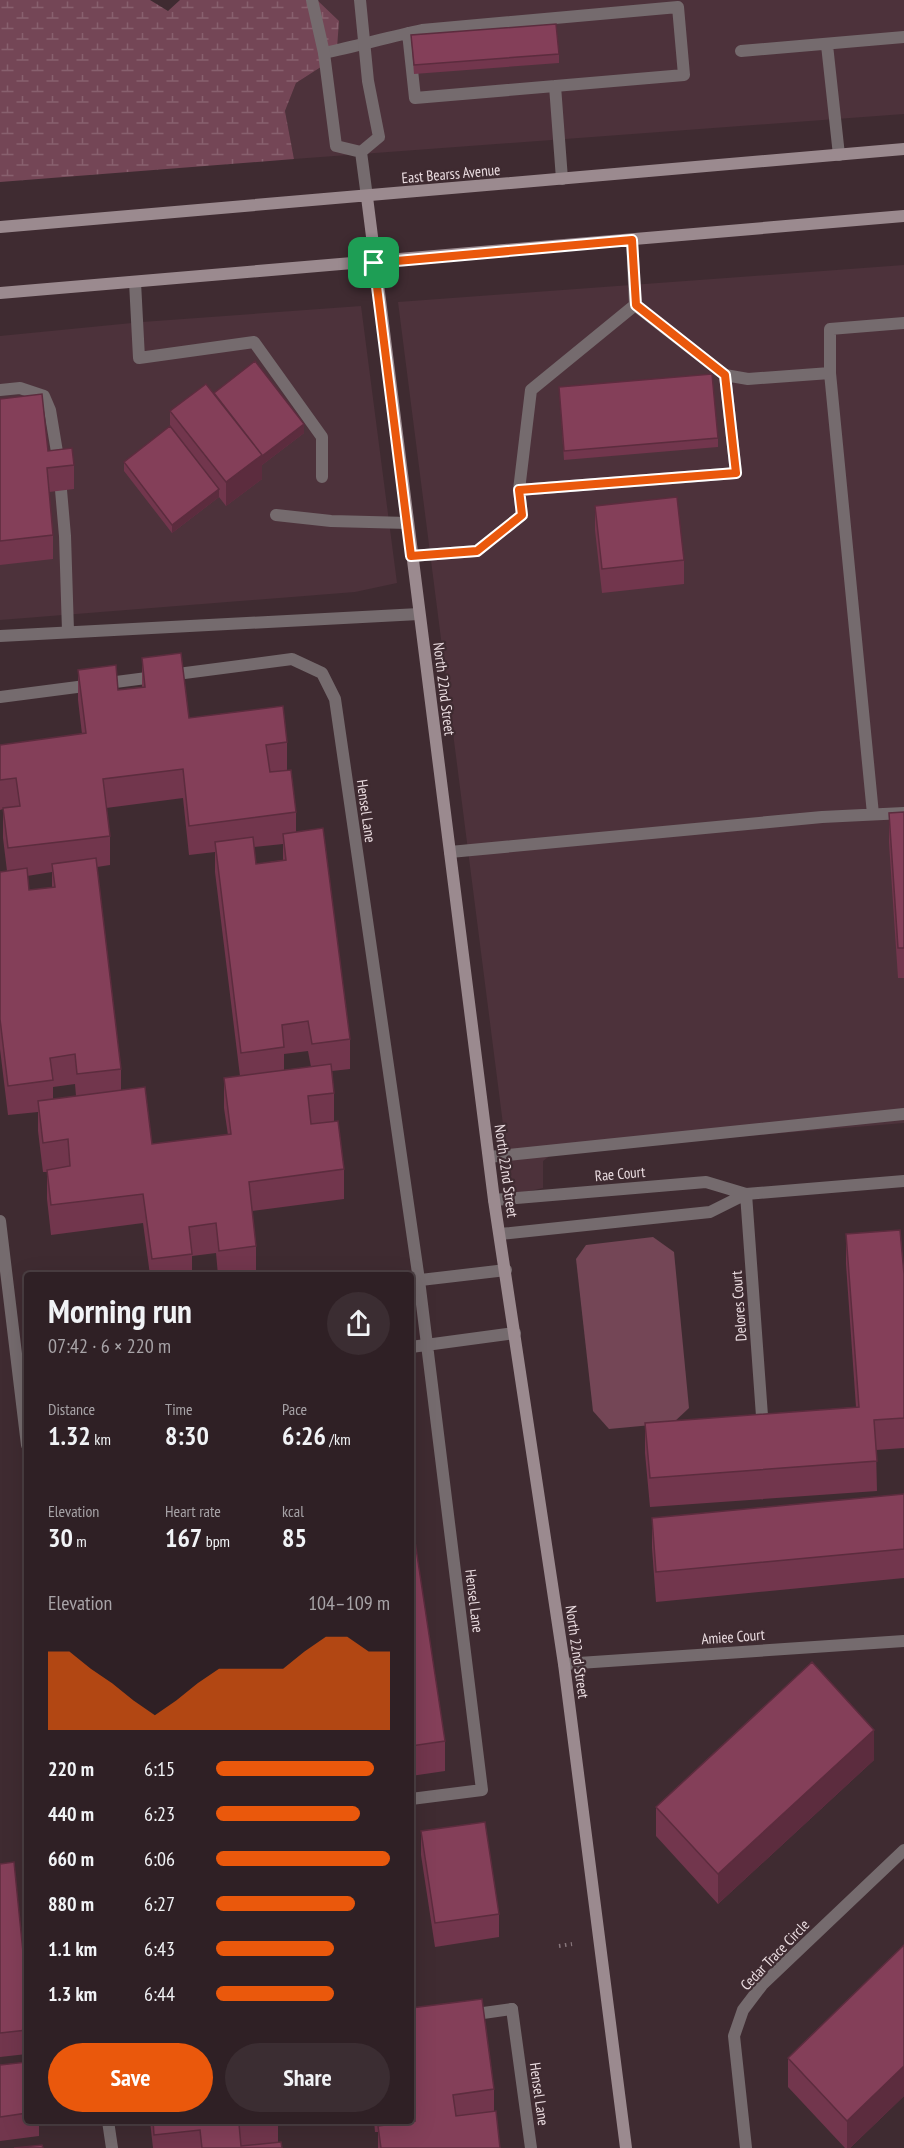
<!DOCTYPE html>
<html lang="en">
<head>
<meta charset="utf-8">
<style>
	:root { --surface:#2f2025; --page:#3b2d32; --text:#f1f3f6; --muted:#a7a3a7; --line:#4a3e42; --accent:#ea580c }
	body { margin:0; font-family:"PT Sans Narrow",sans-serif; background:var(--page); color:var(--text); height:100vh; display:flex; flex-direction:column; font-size:22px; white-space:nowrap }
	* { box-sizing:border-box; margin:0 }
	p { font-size:20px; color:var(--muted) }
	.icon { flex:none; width:33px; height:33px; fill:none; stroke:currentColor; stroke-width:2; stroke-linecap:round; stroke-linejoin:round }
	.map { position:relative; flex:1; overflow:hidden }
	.panel { position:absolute; left:24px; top:1272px; width:390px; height:852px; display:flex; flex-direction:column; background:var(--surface); border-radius:6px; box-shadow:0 6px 24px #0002,0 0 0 2px var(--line) }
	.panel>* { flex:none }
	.pin { position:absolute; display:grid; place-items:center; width:51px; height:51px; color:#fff; margin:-26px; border-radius:12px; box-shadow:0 3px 9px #0006 }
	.round { display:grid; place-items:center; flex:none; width:63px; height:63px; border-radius:32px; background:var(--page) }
	.overview { display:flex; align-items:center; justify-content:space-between; height:102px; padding:0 24px }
	h1 { font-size:33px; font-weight:600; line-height:45px }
	.stats { display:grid; grid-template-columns:repeat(3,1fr); gap:9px; height:102px; padding:6px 24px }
	.stats div { display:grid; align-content:center }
	.stats b { font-size:26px; font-weight:600 }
	.stats small { font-size:16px; font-weight:400 }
	.stats p { font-size:16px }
	.chart { height:168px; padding:12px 24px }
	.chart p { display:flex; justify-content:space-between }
	.chart svg { width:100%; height:108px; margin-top:6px; fill:var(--accent); opacity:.7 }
	.action { display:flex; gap:12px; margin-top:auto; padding:12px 24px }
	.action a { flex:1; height:69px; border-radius:36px; background:var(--accent); color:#fff; font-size:24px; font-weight:600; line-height:69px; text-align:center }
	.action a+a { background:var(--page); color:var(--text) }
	ul { padding:0 24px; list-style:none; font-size:20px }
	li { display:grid; grid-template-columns:96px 72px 1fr; align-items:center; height:45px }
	li i { height:15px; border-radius:8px; background:var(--accent) }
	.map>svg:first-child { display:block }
	.built { fill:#4d323b }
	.green { fill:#744656 }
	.wetland { fill:url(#wetland-marsh) }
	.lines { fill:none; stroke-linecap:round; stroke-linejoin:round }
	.path { stroke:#88777c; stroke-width:4; stroke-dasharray:1.5 4.5; stroke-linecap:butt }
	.lane { stroke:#756b6e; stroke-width:12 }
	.street { stroke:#756b6e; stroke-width:12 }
	.secondary { stroke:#9b8a8f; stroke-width:12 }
	.wall { fill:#72364d; fill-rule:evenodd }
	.shaded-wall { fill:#5c2c3e }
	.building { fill:#843f59; stroke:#5c2c3e; stroke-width:1.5 }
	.route-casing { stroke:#fff; stroke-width:12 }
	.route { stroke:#ea580c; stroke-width:8 }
	.labels { text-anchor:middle; stroke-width:4.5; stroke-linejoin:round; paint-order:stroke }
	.street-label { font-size:15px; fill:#eadce0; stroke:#3f2b31 }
</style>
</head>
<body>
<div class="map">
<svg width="904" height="2148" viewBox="0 0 904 2148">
	<defs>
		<pattern id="wetland-marsh" width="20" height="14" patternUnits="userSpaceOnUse" patternTransform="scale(1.5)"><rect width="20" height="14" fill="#744656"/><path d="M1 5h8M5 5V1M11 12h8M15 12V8" fill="none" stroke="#88606e"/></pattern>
	</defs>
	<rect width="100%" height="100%" fill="#3f2b31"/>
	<path class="built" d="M317,0H904V114L294,159L285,111L296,83L321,67Z
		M904,265V1123L555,1152L543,1161V1188L512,1195L398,302Z
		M361,306L397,583L355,592L0,620V336L142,322Z"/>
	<path class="green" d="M653,1237L674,1252L689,1408L673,1423L609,1429L593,1411L576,1259L586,1245Z"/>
	<path class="wetland" d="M0,0H150L168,11L180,0H317L339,21L337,48L321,67L296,83L285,111L294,159L0,182Z"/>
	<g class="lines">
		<path class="path" d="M559,1946L572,1944"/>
		<path class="lane" d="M827,45L839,155
			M741,51L904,37
			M324,53C357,46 389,37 422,30L678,7L684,75L415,98L408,33
			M555,86L562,179
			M632,240L635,305L725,375L748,379L830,373V329L904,323
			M135,282L139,358L254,342L322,437V477
			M830,373L873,814
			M0,390L20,388L44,396L50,410L59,464
			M61,490L65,536L68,631
			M519,490L736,473L725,375
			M276,515L331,521L408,523
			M412,556L477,551L522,515L519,490L531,390L635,305
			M0,636L419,614
			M450,852L822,817L904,813
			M489,1157L904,1114
			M469,2015L512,2009"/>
		<path class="street" d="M312,0L324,53L336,146L361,152
			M360,0L368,81L379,137L361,152
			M361,152L367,197
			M0,697L292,659L322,673L335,699L419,1280L482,1790L411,1799
			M746,1194L762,1416
			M494,1200L706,1182L746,1194L904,1181
			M0,1221L27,1445
			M500,1234L710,1212L746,1194
			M412,1281L506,1270
			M411,1347L515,1333
			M564,1664L904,1641
			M512,2009L531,2148
			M108,2121L112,2148
			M746,2148L734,2036L743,2010L762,1985L904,1850"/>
		<path class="secondary" d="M367,197L494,1200L564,1664L626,2148
			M0,227L904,149
			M0,293L904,216"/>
	</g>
	<path class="wall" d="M411,35L559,54V63L414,74Z
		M559,387L718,438V447L564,460Z
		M214,393L304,433L262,465V479L226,506L219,497L172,533L124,471V462L170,426V411Z
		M0,399L48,451L74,465V489L49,492L53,535V559L0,565Z
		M595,506L684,560V584L602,593L595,530Z
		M142,658L189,718L287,742V770L296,812V832L350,1039V1069L332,1071L334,1093V1121L344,1169V1199L252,1211L256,1246V1275H218L216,1253L192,1256V1275H150L143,1223L51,1235L47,1199V1172H43L38,1131V1112L8,1115L0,1049V872L7,871L3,838V809L0,810V745L82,734L78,700V670L118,690L142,687ZM183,798L189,855L215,852V872L240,1076L224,1078V1108L228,1135L152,1144L121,1090V1069L97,867L110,865V836L106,808ZM283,844V860L256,864L254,847ZM52,872V888L29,890L27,876ZM308,1051L311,1067L284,1070V1054ZM75,1084L76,1096L53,1099V1087Z
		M904,812V978H898L889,843V813Z
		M846,1234L904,1274V1448L876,1450L877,1491L650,1507L645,1453V1423L856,1407L846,1264Z
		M904,1494V1578L656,1602L652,1548V1518Z
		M411,1535L445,1741V1771L411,1776Z
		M874,1760L718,1904L656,1836V1807Z
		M421,1831L499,1914V1937L435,1947L421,1855Z
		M0,1864L27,1992V2054L0,2057Z
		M904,1945V2096L850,2148H845L788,2087V2058Z
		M411,2008L494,2089V2111L500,2148H378V2132H375L374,2121H411Z
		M27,2062V2121H39V2136L0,2141V2065Z
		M150,2121H278V2142L282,2148H153Z"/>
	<path class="shaded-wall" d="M304,424V433L262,465V479L226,506V482Z
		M219,489V497L172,533V525Z
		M874,1730V1760L718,1904V1874Z
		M904,2066V2096L850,2148H847V2121Z"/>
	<path class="building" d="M556,24L559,54L414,65L411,35Z
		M255,361L304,424L262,456V455L214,393Z
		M712,374L718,438L564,451L559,387Z
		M206,384L262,455L226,482L170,411Z
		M42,394L48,451L72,448L74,465L47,468L53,535L0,541V399Z
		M170,426L219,489L172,525L124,462Z
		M677,497L684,560L602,569L595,506Z
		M181,653L189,718L283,706L287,742L266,745L270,772L291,770L296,812L189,826L183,769L103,779L110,836L8,848L3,808L20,806L16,778L0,780V745L86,733L78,670L116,665L118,690L145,687L142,658Z
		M904,812V948H898L889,813Z
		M323,828L350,1039L312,1044L308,1021L282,1025L284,1047L241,1053L215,842L253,837L256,864L286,860L283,834Z
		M96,858L121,1069L77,1074L75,1054L50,1058L53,1080L8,1086L0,1019V872L27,868L29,890L55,887L52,864Z
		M331,1064L334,1093L308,1096L311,1124L338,1121L344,1169L249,1182L256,1246L219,1251L216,1223L189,1227L192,1254L152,1259L143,1194L51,1205L47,1170L70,1166L68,1139L43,1143L38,1101L145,1087L152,1144L231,1134L224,1078Z
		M900,1230L904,1274V1418L874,1420L877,1461L650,1478L645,1423L859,1407L846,1234Z
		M904,1494V1549L656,1572L652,1518Z
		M411,1535H414L445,1741L411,1746Z
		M812,1662L874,1730L718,1874L656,1807Z
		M485,1822L499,1914L435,1923L421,1831Z
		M14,1862L27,1992V2030L0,2033V1864Z
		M904,1945V2066L847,2121L788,2058Z
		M482,1999L494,2089L453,2095L456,2116L496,2111L500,2148H381L378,2126L415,2121L413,2098H411V2008Z
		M27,2062V2113L0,2117V2065Z
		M153,2121H268L239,2124L241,2146L281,2142L282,2148H202L200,2130L154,2135Z
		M42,2145L43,2148H14Z"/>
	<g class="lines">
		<g class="route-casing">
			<path id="route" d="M632,240L636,305L725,375L736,473L519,490L522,515L477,551L411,556L374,263Z"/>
		</g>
		<use href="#route" class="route"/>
	</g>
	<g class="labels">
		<g class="street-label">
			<text transform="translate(451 174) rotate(-5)" y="5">East Bearss Avenue</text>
			<text transform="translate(444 689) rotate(83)" y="5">North 22nd Street</text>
			<text transform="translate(366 811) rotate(82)" y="5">Hensel Lane</text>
			<text transform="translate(506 1171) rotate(82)" y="5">North 22nd Street</text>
			<text transform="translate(620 1174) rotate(-5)" y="5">Rae Court</text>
			<text transform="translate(739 1306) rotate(-94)" y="5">Delores Court</text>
			<text transform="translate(474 1601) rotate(83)" y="5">Hensel Lane</text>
			<text transform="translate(733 1637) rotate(-4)" y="5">Amiee Court</text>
			<text transform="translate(577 1652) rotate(82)" y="5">North 22nd Street</text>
			<text transform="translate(775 1955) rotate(-46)" y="5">Cedar Trace Circle</text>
			<text transform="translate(539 2094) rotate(82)" y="5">Hensel Lane</text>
		</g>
	</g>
</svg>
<div class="pin" style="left:374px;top:263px;background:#1e9e55"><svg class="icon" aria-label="arrive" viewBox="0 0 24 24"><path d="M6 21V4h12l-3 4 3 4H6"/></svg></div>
<section class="panel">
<div class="overview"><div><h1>Morning run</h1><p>07:42 · 6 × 220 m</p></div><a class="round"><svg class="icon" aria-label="share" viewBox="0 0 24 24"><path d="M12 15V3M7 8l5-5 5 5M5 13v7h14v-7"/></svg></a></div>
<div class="stats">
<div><p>Distance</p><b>1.32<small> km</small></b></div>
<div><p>Time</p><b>8:30</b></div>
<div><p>Pace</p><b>6:26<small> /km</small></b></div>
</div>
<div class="stats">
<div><p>Elevation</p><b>30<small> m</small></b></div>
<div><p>Heart rate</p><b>167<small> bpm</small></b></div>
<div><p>kcal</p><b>85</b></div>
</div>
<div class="chart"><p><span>Elevation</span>104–109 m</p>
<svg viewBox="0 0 160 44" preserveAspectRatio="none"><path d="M0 44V12L10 12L20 19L30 25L40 32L50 38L60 32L70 25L80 19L90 19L100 19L110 19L120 12L130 6L140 6L150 12L160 12V44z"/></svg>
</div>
<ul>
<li><b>220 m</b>6:15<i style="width:91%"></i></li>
<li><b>440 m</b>6:23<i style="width:83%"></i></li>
<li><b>660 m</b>6:06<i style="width:100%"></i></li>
<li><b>880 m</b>6:27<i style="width:80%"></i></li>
<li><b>1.1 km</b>6:43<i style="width:68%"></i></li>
<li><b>1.3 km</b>6:44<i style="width:68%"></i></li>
</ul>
<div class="action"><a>Save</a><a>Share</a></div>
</section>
</div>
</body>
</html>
